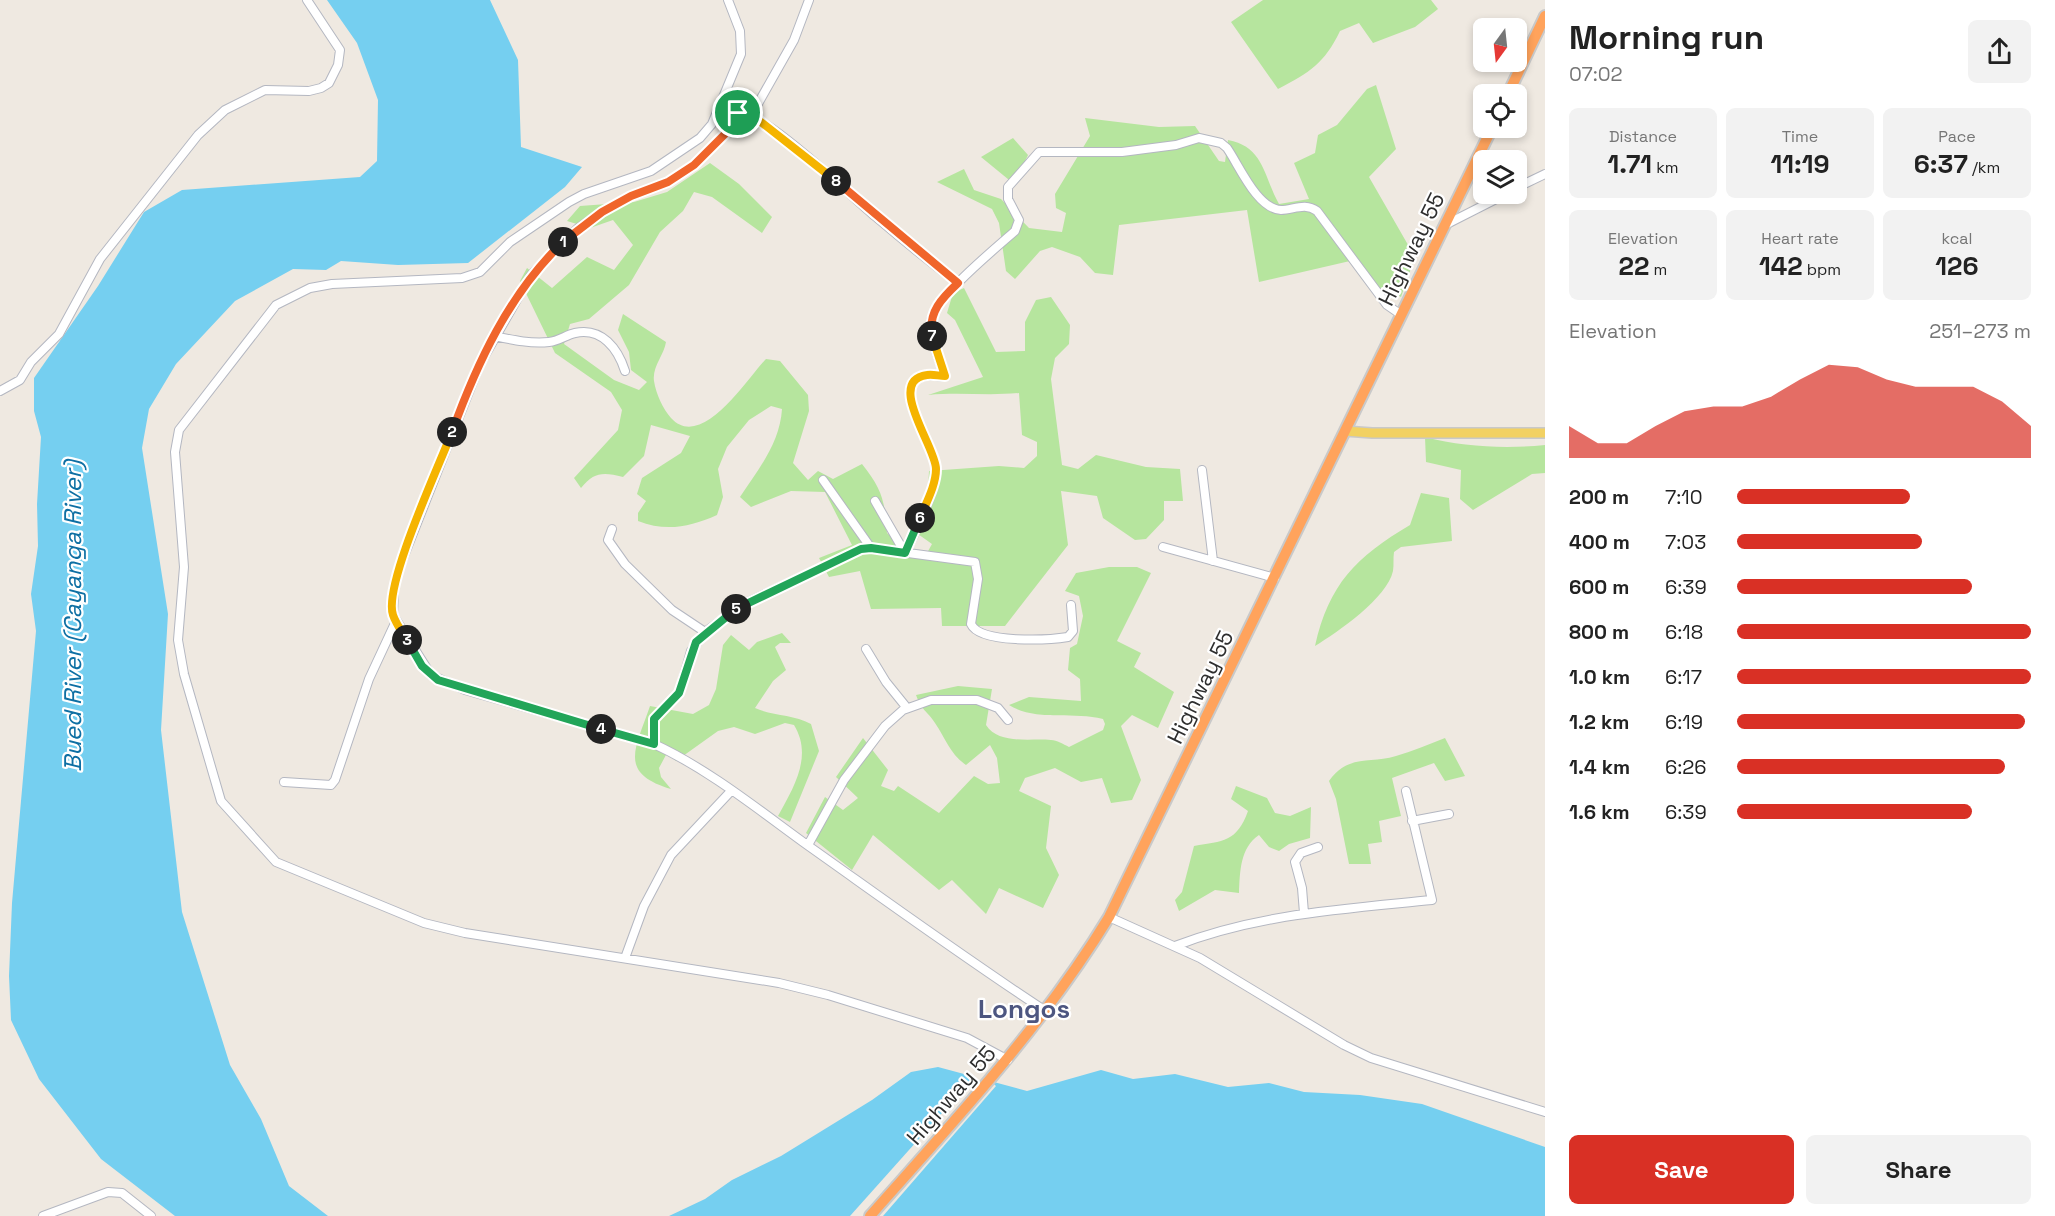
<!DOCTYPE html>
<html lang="en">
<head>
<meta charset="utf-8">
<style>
	:root { --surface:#fff; --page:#f2f2f2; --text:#222; --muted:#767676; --accent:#d93025 }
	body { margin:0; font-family:"Space Grotesk",sans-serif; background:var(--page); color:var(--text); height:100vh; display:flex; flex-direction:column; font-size:22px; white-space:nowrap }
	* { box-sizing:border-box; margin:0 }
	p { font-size:20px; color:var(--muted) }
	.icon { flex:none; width:33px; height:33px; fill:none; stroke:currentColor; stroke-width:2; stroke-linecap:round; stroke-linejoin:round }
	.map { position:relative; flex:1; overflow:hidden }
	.sheet { display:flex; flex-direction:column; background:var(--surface); width:510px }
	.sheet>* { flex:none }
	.needle { width:39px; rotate:195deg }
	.fabs { position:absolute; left:1473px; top:18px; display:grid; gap:12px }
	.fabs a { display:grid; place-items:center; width:54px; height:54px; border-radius:9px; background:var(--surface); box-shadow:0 3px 9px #0003; font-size:30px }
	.pin { position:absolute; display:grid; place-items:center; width:51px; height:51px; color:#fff; margin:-26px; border:3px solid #fff; border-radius:50%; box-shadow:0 2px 6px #0007 }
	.km { position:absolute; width:30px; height:30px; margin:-15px; border-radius:50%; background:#222; color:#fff; font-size:16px; line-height:30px; text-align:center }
	.round { display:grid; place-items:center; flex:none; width:63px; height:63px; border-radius:9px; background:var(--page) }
	.overview { display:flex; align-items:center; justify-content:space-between; height:102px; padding:0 24px }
	h1 { font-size:33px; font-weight:600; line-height:45px }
	.metrics { display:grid; grid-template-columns:repeat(3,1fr); gap:9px; height:102px; padding:6px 24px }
	.metrics div { display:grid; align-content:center; border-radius:9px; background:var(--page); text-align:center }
	.metrics b { font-size:26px; font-weight:600 }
	.metrics small { font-size:16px; font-weight:400 }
	.metrics p { font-size:16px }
	.chart { height:168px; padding:12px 24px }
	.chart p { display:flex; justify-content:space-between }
	.chart svg { width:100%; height:108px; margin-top:6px; fill:var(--accent); opacity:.7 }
	.button { display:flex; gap:12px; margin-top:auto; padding:12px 24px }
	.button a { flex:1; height:69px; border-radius:9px; background:var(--accent); color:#fff; font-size:24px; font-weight:600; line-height:69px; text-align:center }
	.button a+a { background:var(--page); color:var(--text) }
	ul { padding:0 24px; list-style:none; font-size:20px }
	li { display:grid; grid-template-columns:96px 72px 1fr; align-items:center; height:45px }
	li i { height:15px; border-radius:8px; background:var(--accent) }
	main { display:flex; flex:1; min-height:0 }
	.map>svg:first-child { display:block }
	.green { fill:#b6e59e }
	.water { fill:#75cff0 }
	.pier { fill:#efe9e1 }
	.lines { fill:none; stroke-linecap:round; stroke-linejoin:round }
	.minor-casing { stroke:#b4b7c1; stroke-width:10 }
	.major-casing { stroke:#c9c9c9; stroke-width:12 }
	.highway-casing { stroke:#c9c9c9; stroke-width:14 }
	.minor { stroke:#fff; stroke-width:8 }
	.major { stroke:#f2d163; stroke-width:9 }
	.highway { stroke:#ffa35c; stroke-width:10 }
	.split-1-casing { stroke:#fff; stroke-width:12 }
	.split-2-casing { stroke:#fff; stroke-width:12 }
	.split-3-casing { stroke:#fff; stroke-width:12 }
	.split-4-casing { stroke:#fff; stroke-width:12 }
	.split-5-casing { stroke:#fff; stroke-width:12 }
	.split-6-casing { stroke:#fff; stroke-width:12 }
	.split-7-casing { stroke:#fff; stroke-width:12 }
	.split-8-casing { stroke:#fff; stroke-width:12 }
	.split-9-casing { stroke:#fff; stroke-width:12 }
	.split-1 { stroke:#f0652b; stroke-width:8 }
	.split-2 { stroke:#f0652b; stroke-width:8 }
	.split-3 { stroke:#f5b400; stroke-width:8 }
	.split-4 { stroke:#22a559; stroke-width:8 }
	.split-5 { stroke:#22a559; stroke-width:8 }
	.split-6 { stroke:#22a559; stroke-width:8 }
	.split-7 { stroke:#f5b400; stroke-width:8 }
	.split-8 { stroke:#f0652b; stroke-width:8 }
	.split-9 { stroke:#f5b400; stroke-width:8 }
	.labels { text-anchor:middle; stroke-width:4.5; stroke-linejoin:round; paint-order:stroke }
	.street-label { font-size:22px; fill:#2e2e2e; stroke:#fff }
	.water-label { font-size:24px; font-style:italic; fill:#0d6fa3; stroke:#fff }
	.quarter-label { font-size:26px; font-weight:bold; fill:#4d5680; stroke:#fff }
</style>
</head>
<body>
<main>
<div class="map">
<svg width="1545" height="1216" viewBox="0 0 1545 1216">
	<rect width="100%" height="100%" fill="#efe9e1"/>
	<path class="green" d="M1263,0H1431L1438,9L1415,27L1373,43L1359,23L1340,31C1324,64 1310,72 1278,89L1231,22Z
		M1376,85L1396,149L1369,177L1415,257L1401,297L1393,293L1380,302L1350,261L1259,282L1247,210L1119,225L1113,275L1095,273L1080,257L1052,247L1040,251L1015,279L1006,271L999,223L992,209L937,182L964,169L974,190L1001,199L1029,228L1062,232L1066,213L1056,208L1055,194L1090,136L1085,118L1159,127L1195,126L1219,161L1225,162L1228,140C1264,147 1263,175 1279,204L1309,199L1294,163L1315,153L1318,135L1337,125L1367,89Z
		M1013,138L1028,155L1014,184L981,157Z
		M710,163L739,184L772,217L762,233L712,197L694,192L683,211L660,232L629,285L589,319L570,324L564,344L614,380L639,390L647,382L631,370L629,352L618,330L623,314L666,342C664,355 652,367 654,381C656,394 663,409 671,418C702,452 749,376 766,359L780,361L808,395L809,411L793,463L808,480L818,471L833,479L862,464C882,489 885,501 887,533L909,551L927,553L932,544L908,527L928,490L929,471L999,466L1024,468L1037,456V442L1022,435L1019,393C988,396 959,392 928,395L983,377L955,320L947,313L953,293L964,288L996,352L1025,351V322L1036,300L1051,297L1070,325L1069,344L1055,358L1051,379L1062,465L1078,469L1096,455L1146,467L1180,469L1183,501H1164V520L1146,539L1135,540L1103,518L1097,496L1061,491L1068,545L1005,626H942L941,608L871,609L860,571L829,577L819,558L852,545L825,492L791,491L751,507L740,497C758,470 780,443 782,409L771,406L749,420L727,447L718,469L723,497L717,515C690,527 666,532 638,521V513L646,501L637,494L642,478L681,453L690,436L651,425L644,456L623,477C603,472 594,472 581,488L574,478L618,430L622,410L611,392L555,353L520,281L527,268L552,288L587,257L614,270L633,245L613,220L590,228L567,221L580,206L634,202L667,192Z
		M1425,437C1464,447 1505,449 1545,445V473L1532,474L1473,510L1460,499L1461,470L1426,462Z
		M1421,493L1449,498L1452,541L1401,547L1394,552C1393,558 1394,565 1393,571C1387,598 1338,632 1315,646C1329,584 1356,557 1410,525Z
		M1109,567H1137L1151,573L1117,641L1141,653L1134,667L1174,692L1158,728L1132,715L1121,726L1141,780L1132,800L1111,803L1102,778L1081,782L1055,768L1025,778L1019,791L1051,806L1046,848L1059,875L1043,908L999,888L986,914L952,880L939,890L873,835L852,870L806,833L825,797L843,810L858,798L836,777L863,738L888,770L881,786L894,791L898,786L939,813L974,776L988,784L1000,783L997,758L990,745L966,765C950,754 946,739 935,723C926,709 923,713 916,695L958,686L992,689L986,725C999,745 1030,738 1051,740C1057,740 1063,744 1069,747L1103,730L1105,724L1103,719C1072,711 1036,722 1009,705L1029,697L1081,701L1080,679L1068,670L1070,648L1077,644L1083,616L1079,596L1065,591L1076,573Z
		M782,633L791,643H780L775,647L786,670L773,681L755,708C773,716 793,714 811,724L819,751L790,822L778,816C794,787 813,756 794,725L785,723L755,734L734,727L718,731L676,761L667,753L659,768L661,777L671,789C617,773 636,748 650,706L693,714L709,705L716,689L723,645L731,635L749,650L757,642Z
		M1445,738L1465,776L1445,781L1434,763L1392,778L1401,816L1379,821L1382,842L1368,844L1371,864H1349L1336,799L1329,781C1348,754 1369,764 1396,756C1413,751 1429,744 1445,738Z
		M1236,786L1267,798L1275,813L1290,816L1311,807L1310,838L1289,844L1279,851L1269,847L1259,835C1240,848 1240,871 1239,893L1215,890L1179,911L1175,900L1182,892L1194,846C1223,841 1237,842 1248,811L1231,799Z"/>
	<path class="water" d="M327,0H490L518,60L521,147L582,167L565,187L468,263L398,265L341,261L326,270L293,269L235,301L176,364L149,409L142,448L168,614L161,730L182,912L230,1065L261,1119L289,1186L328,1216H175L101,1159L39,1079L11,1020L9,976L12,903L36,631L31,594L38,546L37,504L41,437L34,411V378L98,286L144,212L182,190L360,177L377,161L378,100L357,43Z
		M938,1067L1027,1091L1101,1070L1133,1079L1175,1074L1228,1087L1269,1083L1304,1092L1360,1095L1422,1104L1545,1147V1216H669L705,1199L732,1180L781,1156L872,1100L911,1072Z"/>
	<path class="pier" d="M976,1075L987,1078L996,1086L883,1216H850Z"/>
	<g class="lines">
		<g class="minor-casing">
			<path id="minor" d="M728,0L740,31L741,54L712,124L700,138L651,171L584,194L569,202L510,242L480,272L462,278L332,284L310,288L276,305L179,430L175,452L184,567L178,640L184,674L221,801L276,862L424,923L465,933L779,983L828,995L967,1038L1008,1060
				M751,116L794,40L809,0
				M1516,188L1545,174
				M1445,225L1506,194
				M958,283C930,262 903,240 876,217C854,199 761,108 738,113L724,135L694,165L668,182L631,196L602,212L577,229L531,275L480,364L400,566L394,588L393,615L431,675L465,690L654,744C710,770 760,811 810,847C889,903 966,959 1047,1012
				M494,336C513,340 531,344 549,342C559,341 566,335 575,333C602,327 618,349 625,371
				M0,391L20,380L31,362L59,334L100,259L198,135L225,110L265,90L309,91L321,88L329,83L338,65L340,50L307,0
				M1202,470L1213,561
				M823,480L871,548
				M875,501L905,553
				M612,529L608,540L625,564L672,610L705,632
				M1163,547L1275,578
				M905,553C915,533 938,488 936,466C933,445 893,391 919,378C928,373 938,378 945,376C939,359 930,340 931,322C933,299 996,248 1015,231L1019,220L1008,199V187L1039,152H1122L1176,145L1199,138L1221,143L1227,148C1239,165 1257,209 1281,210C1293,210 1305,202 1317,211L1387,305L1400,314
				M866,649L886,682L907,708
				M654,744V719L679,693L691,651L705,632L744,604L861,549L871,548L975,562L978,579L971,624C980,644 1049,640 1068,637L1073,631L1071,605
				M284,782L331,785L335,780L369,679L396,621
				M1412,821L1449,814
				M808,845L844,780L885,726L903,710L931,700H977L998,708L1008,720
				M1304,913L1302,888L1295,862L1301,853L1318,847
				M1109,917L1200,958L1344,1045L1371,1058L1545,1112
				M1175,946C1257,914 1344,909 1432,900L1406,791
				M625,958L644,906L671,855L731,791
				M43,1216L108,1192L122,1193L151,1216"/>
		</g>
		<g class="major-casing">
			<path id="major" d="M1345,431L1372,433H1545"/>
		</g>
		<g class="highway-casing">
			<path id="highway" d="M1508,94L1545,16
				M870,1216C955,1120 1042,1027 1109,917L1492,128"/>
		</g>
		<use href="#minor" class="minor"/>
		<use href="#major" class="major"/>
		<use href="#highway" class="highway"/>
	</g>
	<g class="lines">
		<g class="split-1-casing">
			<path id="split-1" d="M563,242L602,212L631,196L668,182L694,165L724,135L738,113"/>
		</g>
		<g class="split-2-casing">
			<path id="split-2" d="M452,432C477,363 509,294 563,242"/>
		</g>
		<g class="split-3-casing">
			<path id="split-3" d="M407,640C402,632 396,624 393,615C383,586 439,466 452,432"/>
		</g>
		<g class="split-4-casing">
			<path id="split-4" d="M407,640L422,666L438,680L601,729"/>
		</g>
		<g class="split-5-casing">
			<path id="split-5" d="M601,729L654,744V719L679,693L696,642L736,609"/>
		</g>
		<g class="split-6-casing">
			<path id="split-6" d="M736,609L861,549L871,548L905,553L920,518"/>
		</g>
		<g class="split-7-casing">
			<path id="split-7" d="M920,518C926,503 936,485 936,469C936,447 885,381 927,375C933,374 939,376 945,376L932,336"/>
		</g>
		<g class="split-8-casing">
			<path id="split-8" d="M836,181L958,283C942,298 928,312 932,336"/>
		</g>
		<g class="split-9-casing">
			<path id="split-9" d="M738,113L743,112L756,118L836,181"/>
		</g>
		<use href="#split-1" class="split-1"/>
		<use href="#split-2" class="split-2"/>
		<use href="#split-3" class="split-3"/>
		<use href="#split-4" class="split-4"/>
		<use href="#split-5" class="split-5"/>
		<use href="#split-6" class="split-6"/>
		<use href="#split-7" class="split-7"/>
		<use href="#split-8" class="split-8"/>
		<use href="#split-9" class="split-9"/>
	</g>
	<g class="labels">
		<g class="street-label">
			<text transform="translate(1411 249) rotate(-64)" y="8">Highway 55</text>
			<text transform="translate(1200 687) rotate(-64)" y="8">Highway 55</text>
			<text transform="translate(951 1095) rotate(-49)" y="8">Highway 55</text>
		</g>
		<g class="water-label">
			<text transform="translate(73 616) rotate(-90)" y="8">Bued River (Cayanga River)</text>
		</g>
		<g class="quarter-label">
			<text x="1024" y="1018">Longos</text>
		</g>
	</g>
</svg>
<div class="fabs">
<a><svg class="needle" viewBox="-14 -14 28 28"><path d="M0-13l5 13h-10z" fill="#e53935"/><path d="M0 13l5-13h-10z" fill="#767676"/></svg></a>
<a><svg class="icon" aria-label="locate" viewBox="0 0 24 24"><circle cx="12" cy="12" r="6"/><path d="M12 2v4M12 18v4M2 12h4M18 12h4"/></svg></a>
<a><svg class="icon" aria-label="layers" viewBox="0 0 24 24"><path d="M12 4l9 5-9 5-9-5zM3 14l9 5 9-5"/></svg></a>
</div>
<div class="pin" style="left:738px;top:113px;background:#1e9e55"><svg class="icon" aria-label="arrive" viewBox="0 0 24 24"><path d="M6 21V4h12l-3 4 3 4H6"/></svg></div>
<b class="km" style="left:563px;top:242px">1</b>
<b class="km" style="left:452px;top:432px">2</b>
<b class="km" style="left:407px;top:640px">3</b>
<b class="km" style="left:601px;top:729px">4</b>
<b class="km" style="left:736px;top:609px">5</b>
<b class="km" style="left:920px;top:518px">6</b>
<b class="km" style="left:932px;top:336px">7</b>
<b class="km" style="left:836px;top:181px">8</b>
</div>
<section class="sheet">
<div class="overview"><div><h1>Morning run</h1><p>07:02</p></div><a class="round"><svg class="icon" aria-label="share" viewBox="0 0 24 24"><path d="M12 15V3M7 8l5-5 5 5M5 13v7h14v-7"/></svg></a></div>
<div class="metrics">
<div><p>Distance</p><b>1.71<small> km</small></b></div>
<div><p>Time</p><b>11:19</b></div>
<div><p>Pace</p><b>6:37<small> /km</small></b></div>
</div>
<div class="metrics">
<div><p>Elevation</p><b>22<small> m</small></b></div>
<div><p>Heart rate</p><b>142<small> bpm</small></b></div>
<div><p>kcal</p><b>126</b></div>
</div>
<div class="chart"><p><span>Elevation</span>251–273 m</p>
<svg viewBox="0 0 160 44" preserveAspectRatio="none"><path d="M0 44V31L10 38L20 38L30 31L40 25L50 23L60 23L70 19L80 12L90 6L100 7L110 12L120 15L130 15L140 15L150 21L160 31V44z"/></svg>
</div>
<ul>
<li><b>200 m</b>7:10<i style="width:59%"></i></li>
<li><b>400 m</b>7:03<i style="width:63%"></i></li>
<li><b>600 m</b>6:39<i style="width:80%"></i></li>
<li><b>800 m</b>6:18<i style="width:100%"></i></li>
<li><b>1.0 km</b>6:17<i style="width:100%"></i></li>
<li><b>1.2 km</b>6:19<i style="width:98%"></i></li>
<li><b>1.4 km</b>6:26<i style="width:91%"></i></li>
<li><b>1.6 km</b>6:39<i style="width:80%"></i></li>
</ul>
<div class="button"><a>Save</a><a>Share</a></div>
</section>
</main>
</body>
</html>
